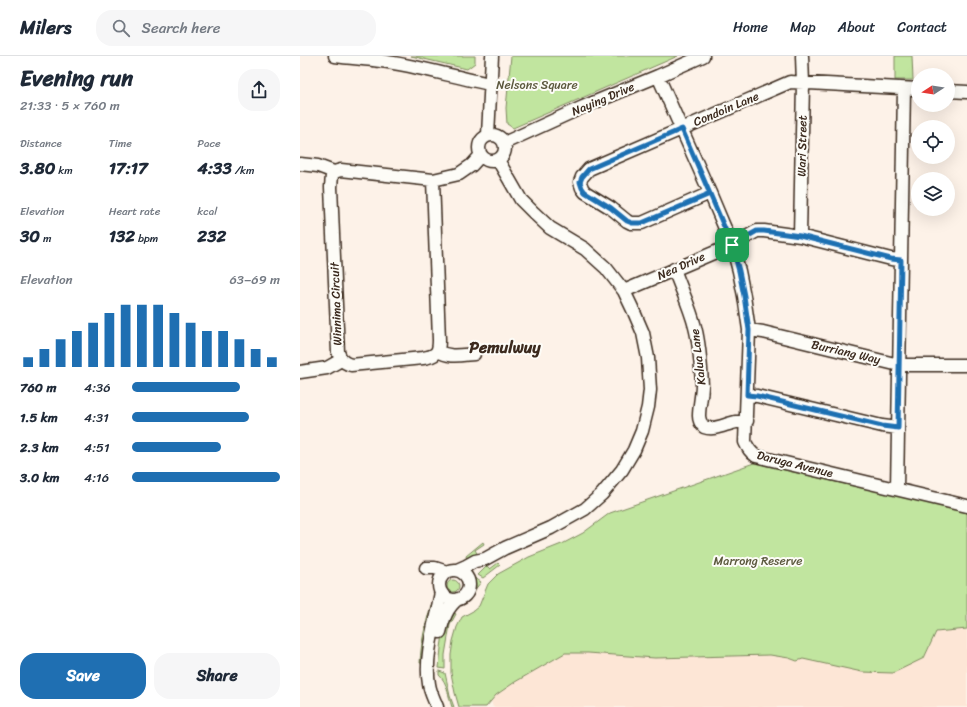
<!DOCTYPE html>
<html lang="en">
<head>
<meta charset="utf-8">
<style>
	:root { --surface:#fff; --page:#f6f6f7; --text:#1f2937; --muted:#747a83; --line:#e0e1e3; --accent:#1f6fb2 }
	body { margin:0; font-family:Sriracha,sans-serif; background:var(--page); color:var(--text); height:100vh; display:flex; flex-direction:column; font-size:15px; white-space:nowrap }
	* { box-sizing:border-box; margin:0 }
	p { font-size:13px; color:var(--muted) }
	.icon { flex:none; width:22px; height:22px; fill:none; stroke:currentColor; stroke-width:2; stroke-linecap:round; stroke-linejoin:round }
	.map { position:relative; flex:1; overflow:hidden }
	.side { display:flex; flex-direction:column; background:var(--surface); width:300px }
	.side>* { flex:none }
	.needle { width:26px; rotate:258deg }
	.controls { position:absolute; left:611px; top:12px; display:grid; gap:8px }
	.controls a { display:grid; place-items:center; width:44px; height:44px; border-radius:50%; background:var(--surface); box-shadow:0 4px 16px #0002; font-size:20px }
	.pin { position:absolute; display:grid; place-items:center; width:34px; height:34px; color:#fff; margin:-17px; border-radius:8px; box-shadow:0 2px 6px #0006 }
	.round { display:grid; place-items:center; flex:none; width:42px; height:42px; border-radius:16px; background:var(--page) }
	.overview { display:flex; align-items:center; justify-content:space-between; height:68px; padding:0 20px }
	h1 { font-size:22px; font-weight:700; line-height:30px }
	.stats { display:grid; grid-template-columns:repeat(3,1fr); gap:6px; height:68px; padding:4px 20px }
	.stats div { display:grid; align-content:center }
	.stats b { font-size:17px; font-weight:700 }
	.stats small { font-size:11px; font-weight:400 }
	.stats p { font-size:11px }
	.chart { height:112px; padding:8px 20px }
	.chart p { display:flex; justify-content:space-between }
	.chart svg { width:100%; height:72px; margin-top:4px; stroke:var(--accent); stroke-width:6 }
	.cta { display:flex; gap:8px; margin-top:auto; padding:8px 20px }
	.cta a { flex:1; height:46px; border-radius:16px; background:var(--accent); color:#fff; font-size:16px; font-weight:700; line-height:46px; text-align:center }
	.cta a+a { background:var(--page); color:var(--text) }
	ul { padding:0 20px; list-style:none; font-size:13px }
	li { display:grid; grid-template-columns:64px 48px 1fr; align-items:center; height:30px }
	li i { height:10px; border-radius:5px; background:var(--accent) }
	header { display:flex; align-items:center; gap:24px; box-sizing:border-box; height:56px; padding:0 20px; background:var(--surface); border-bottom:1px solid var(--line) }
	header strong { font-size:19px }
	nav { display:flex; gap:22px; margin-inline-start:auto; font-size:14px }
	.search { width:280px; height:36px; background:var(--page); display:flex; align-items:center; gap:10px; box-sizing:border-box; padding:0 14px; border-radius:16px; color:var(--muted); font-size:15px }
	main { display:flex; flex:1; min-height:0 }
	.map>svg:first-child { display:block }
	.built { fill:#fde6d6 }
	.green { fill:#c1e59f; stroke:#7e885e }
	.lines { fill:none; stroke-linecap:round; stroke-linejoin:round }
	.minor-casing { stroke:#3b2a1e; stroke-width:15 }
	.minor { stroke:#fdfcf7; stroke-width:12 }
	.route-casing { stroke:#fff; stroke-width:8 }
	.route { stroke:#1f6fb2; stroke-width:5 }
	.labels { text-anchor:middle; stroke-width:4; stroke-linejoin:round; paint-order:stroke }
	.park-label { font-size:12px; fill:#5c593e; stroke:#fdfcf7 }
	.street-label { font-size:12px; fill:#3b2a1e; stroke:#fdfcf7 }
	.district-label { font-size:16px; font-weight:bold; fill:#3b2a1e; stroke:#fdfcf7 }
</style>
</head>
<body>
<header>
<strong>Milers</strong>
<div class="search"><svg class="icon" aria-label="search" viewBox="0 0 24 24"><circle cx="10" cy="10" r="6"/><path d="M15 15l6 6"/></svg>Search here</div>
<nav><a>Home</a><a>Map</a><a>About</a><a>Contact</a></nav>
</header>
<main>
<section class="side">
<div class="overview"><div><h1>Evening run</h1><p>21:33 · 5 × 760 m</p></div><a class="round"><svg class="icon" aria-label="share" viewBox="0 0 24 24"><path d="M12 15V3M7 8l5-5 5 5M5 13v7h14v-7"/></svg></a></div>
<div class="stats">
<div><p>Distance</p><b>3.80<small> km</small></b></div>
<div><p>Time</p><b>17:17</b></div>
<div><p>Pace</p><b>4:33<small> /km</small></b></div>
</div>
<div class="stats">
<div><p>Elevation</p><b>30<small> m</small></b></div>
<div><p>Heart rate</p><b>132<small> bpm</small></b></div>
<div><p>kcal</p><b>232</b></div>
</div>
<div class="chart"><p><span>Elevation</span>63–69 m</p>
<svg viewBox="0 0 160 44" preserveAspectRatio="none"><path d="M5 44V38M15 44V33M25 44V27M35 44V22M45 44V17M55 44V11M65 44V6M75 44V6M85 44V6M95 44V11M105 44V17M115 44V22M125 44V22M135 44V27M145 44V33M155 44V38"/></svg>
</div>
<ul>
<li><b>760 m</b>4:36<i style="width:73%"></i></li>
<li><b>1.5 km</b>4:31<i style="width:79%"></i></li>
<li><b>2.3 km</b>4:51<i style="width:60%"></i></li>
<li><b>3.0 km</b>4:16<i style="width:100%"></i></li>
</ul>
<div class="cta"><a>Save</a><a>Share</a></div>
</section>
<div class="map">
<svg width="667" height="651" viewBox="0 0 667 651">
	<rect width="100%" height="100%" fill="#fdf2e8"/>
	<filter id="ink" filterUnits="userSpaceOnUse"><feTurbulence type="fractalNoise" baseFrequency=".025" numOctaves="2"/><feDisplacementMap in="SourceGraphic" scale="8" xChannelSelector="R" yChannelSelector="G"/><feConvolveMatrix kernelMatrix="1 2 1 2 8 2 1 2 1" color-interpolation-filters="sRGB"/></filter>
	<g filter="url(#ink)">
		<path class="built" d="M667,573V651H193L191,645L196,639L215,626L265,597H288L355,602L470,599L489,602L497,605L503,603L624,602L636,576Z"/>
		<path class="green" d="M111,0H175V7L167,13Z
			M211,0H378L213,72L207,68L206,52Z
			M595,0H612L613,24H595Z
			M454,407L667,456V573L636,576L624,602L593,617L562,616L503,603L497,605L489,602L470,599L355,602L288,597H265L215,626L196,639L186,651H159L155,637L151,617V599L153,585L157,571L162,561L173,555L179,550L188,528L198,518L229,501L264,487L283,477L310,457Z
			M183,486L184,488L175,494L177,497L167,504L166,500Z
			M198,507L200,509L187,519L183,522L178,519L187,510L190,513Z
			M175,522L181,526L170,540L173,526Z
			M147 530a6 6 0 1 1 12 0a6 6 0 1 1-12 0Z
			M136,548L125,607H120C121,586 125,570 131,549Z
			M152,555L156,558L150,569L145,599V613L139,612L141,592L143,578Z
			M139,615L145,617L150,640L154,651H152C148,640 148,627 139,619Z"/>
		<g class="lines">
			<g class="minor-casing">
				<path id="minor" d="M35,0C50,2 66,3 81,5C118,10 154,21 190,28
					M358,20L410,137L432,189L439,215L444,240L449,274L445,386C448,392 450,396 456,400L667,450
					M648,35L667,36
					M179 92a13 13 0 1 1 26 0a13 13 0 1 1-26 0Z
					M188,79L192,0
					M204,87L283,51L358,20L403,0
					M0,108L18,110L34,116
					M34,116L32,119L31,131L38,296C41,304 42,306 51,309L123,302C136,300 139,297 139,284L133,124
					M34,116L41,114L133,124L159,118L172,109L181,99
					M410,137L342,167H331L327,165L311,152L285,136L282,132L280,126L282,121L289,113L490,26L618,33
					M500,180L503,27L502,0
					M374,213C381,233 390,251 395,271C400,290 401,309 402,329C402,339 399,350 399,360C399,364 401,368 404,371C415,375 425,368 436,366C440,366 443,366 447,365
					M324,235L432,189L457,175H464L500,180L591,203L601,204
					M449,274L463,276L599,309H667
					M138,295C149,302 161,299 174,298
					M0,316L27,312L41,304
					M447,339L457,340L582,370L598,372
					M597,433L604,33
					M126,512H135L147,516
					M157,514L166,510L175,505L185,503L205,492L251,472L285,453L302,438L322,414L334,394L342,375L348,351L350,334L348,302L343,277L334,256L324,235L306,212L285,193L250,172L234,157L221,144L198,104
					M139 529a15 15 0 1 1 30 0a15 15 0 1 1-30 0Z
					M140,576C143,564 147,551 158,543
					M137,651C134,643 130,636 129,628C124,600 136,564 141,536"/>
			</g>
			<use href="#minor" class="minor"/>
		</g>
	</g>
	<g class="lines" filter="url(#ink)">
		<g class="route-casing">
			<path id="route" d="M432,189L439,215L444,240L449,274L447,339L457,340L582,370L598,372L601,204L591,203L500,180L464,175H457L432,189L410,138L342,167H332L327,165L311,152L285,136L282,132L280,126L282,121L289,113L382,73C398,111 415,150 432,189"/>
		</g>
		<use href="#route" class="route"/>
	</g>
	<g class="labels">
		<g class="park-label">
			<text x="237" y="33">Nelsons Square</text>
			<text x="458" y="509">Marrong Reserve</text>
		</g>
		<g class="street-label">
			<text transform="translate(303 43) rotate(-23)" y="4">Naying Drive</text>
			<text transform="translate(426 53) rotate(-23)" y="4">Condoin Lane</text>
			<text transform="translate(502 90) rotate(-89)" y="4">Wari Street</text>
			<text transform="translate(381 210) rotate(-24)" y="4">Nea Drive</text>
			<text transform="translate(36 248) rotate(-92)" y="4">Winnima Circuit</text>
			<text transform="translate(546 296) rotate(13)" y="4">Burriang Way</text>
			<text transform="translate(398 301) rotate(-97)" y="4">Kalua Lane</text>
			<text transform="translate(495 408) rotate(14)" y="4">Daruga Avenue</text>
		</g>
		<g class="district-label">
			<text x="205" y="297">Pemulwuy</text>
		</g>
	</g>
</svg>
<div class="controls">
<a><svg class="needle" viewBox="-14 -14 28 28"><path d="M0-13l5 13h-10z" fill="#e53935"/><path d="M0 13l5-13h-10z" fill="#747a83"/></svg></a>
<a><svg class="icon" aria-label="locate" viewBox="0 0 24 24"><circle cx="12" cy="12" r="6"/><path d="M12 2v4M12 18v4M2 12h4M18 12h4"/></svg></a>
<a><svg class="icon" aria-label="layers" viewBox="0 0 24 24"><path d="M12 4l9 5-9 5-9-5zM3 14l9 5 9-5"/></svg></a>
</div>
<div class="pin" style="left:432px;top:189px;background:#1e9e55"><svg class="icon" aria-label="arrive" viewBox="0 0 24 24"><path d="M6 21V4h12l-3 4 3 4H6"/></svg></div>
</div>
</main>
</body>
</html>
